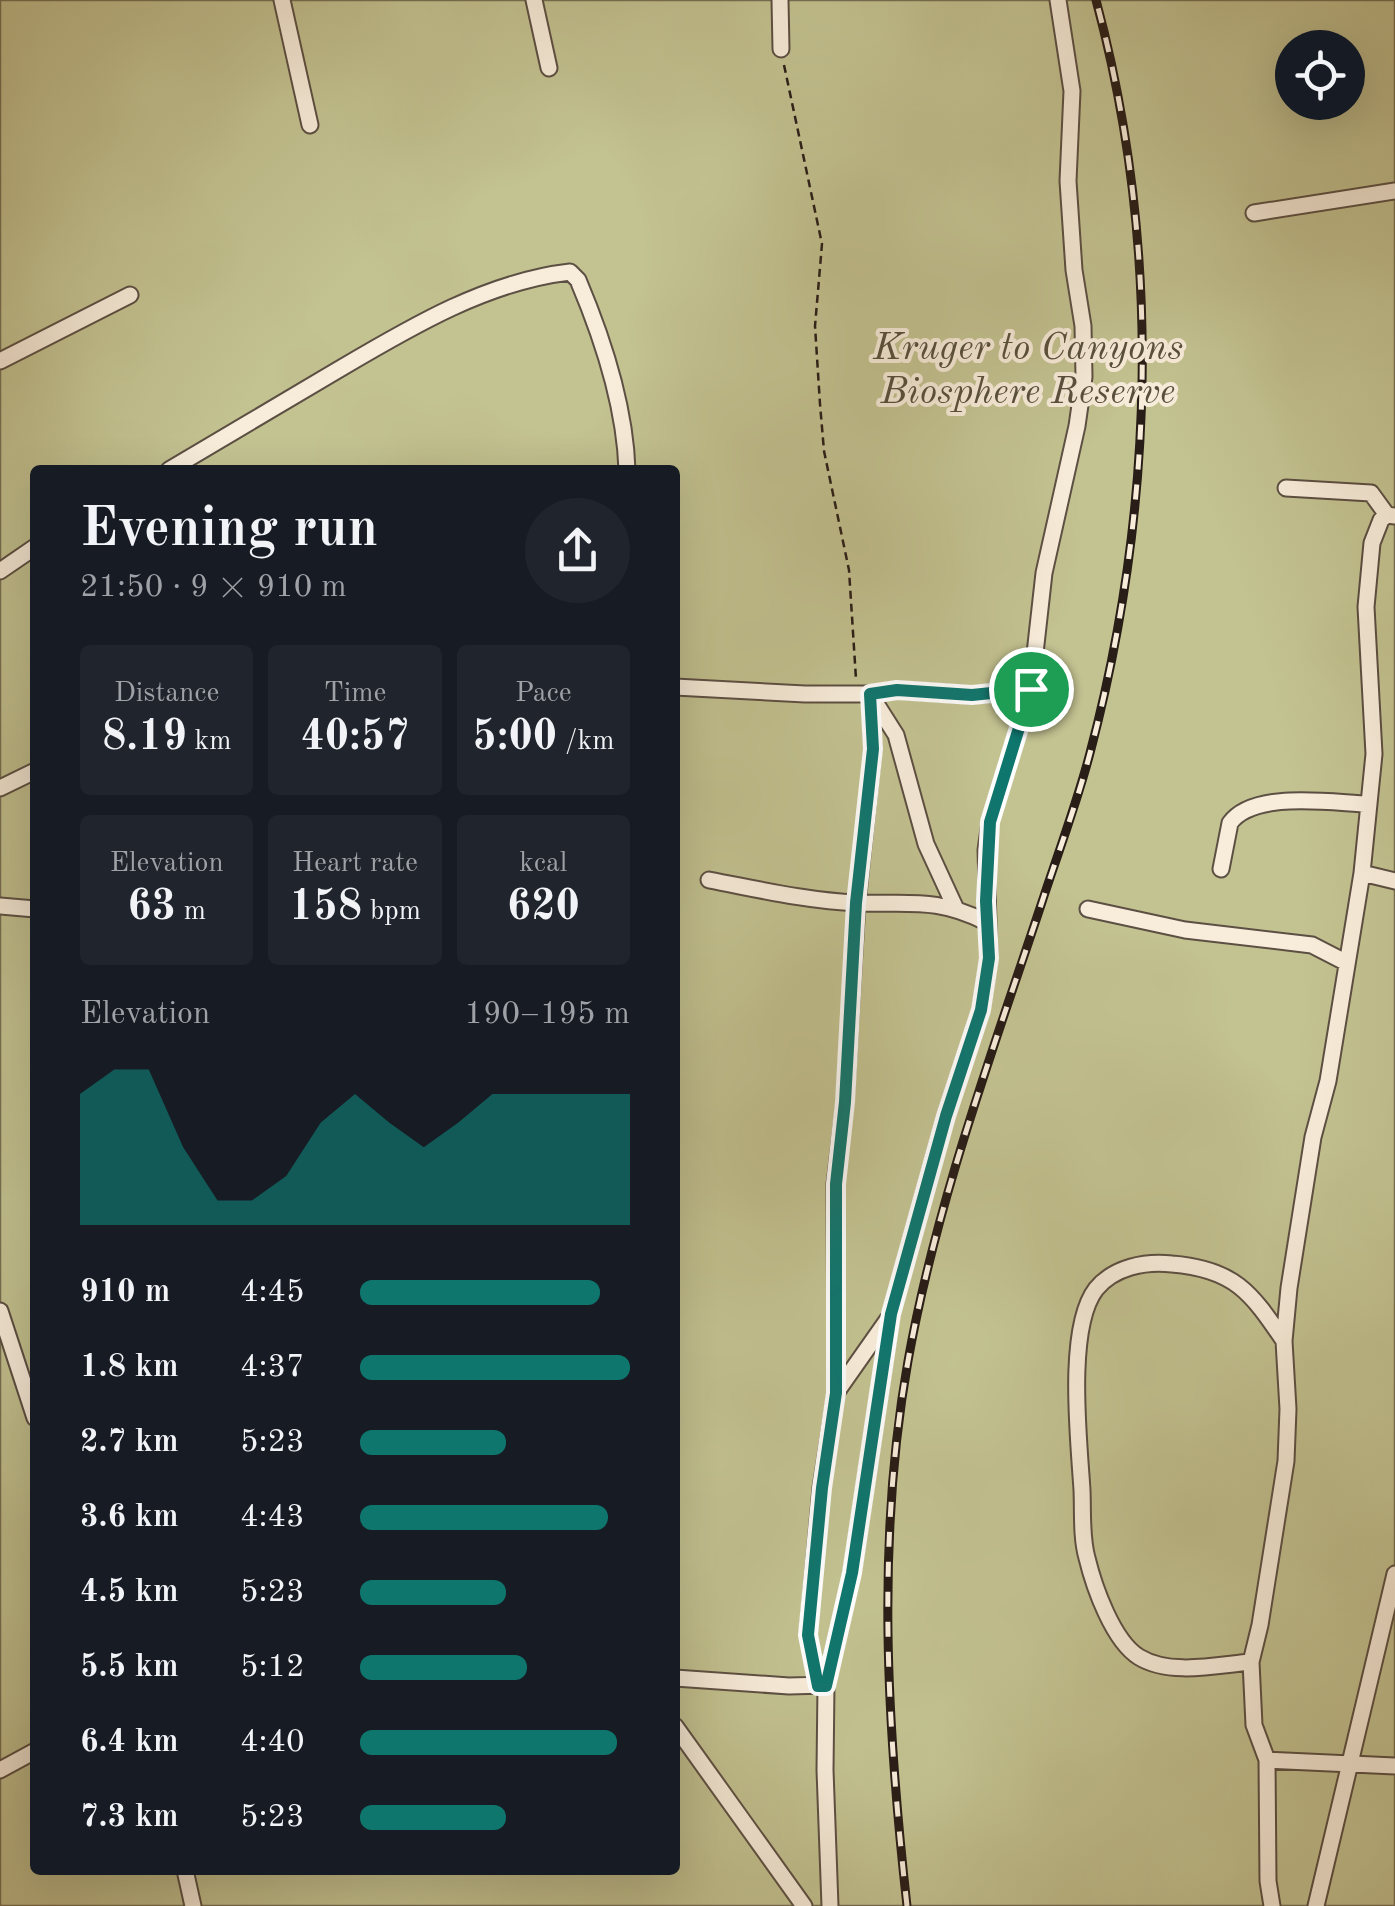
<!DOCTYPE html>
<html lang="en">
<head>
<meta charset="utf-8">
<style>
	:root { --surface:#171b24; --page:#20242c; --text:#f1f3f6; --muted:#9ea1a6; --accent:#0f766e }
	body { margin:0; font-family:"Old Standard TT",serif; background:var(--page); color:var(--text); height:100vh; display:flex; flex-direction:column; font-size:38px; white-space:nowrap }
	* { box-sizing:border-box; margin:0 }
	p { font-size:32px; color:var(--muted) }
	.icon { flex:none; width:55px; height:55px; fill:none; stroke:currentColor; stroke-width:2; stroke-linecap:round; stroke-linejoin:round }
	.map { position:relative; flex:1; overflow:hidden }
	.panel { position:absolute; left:30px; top:465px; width:650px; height:1410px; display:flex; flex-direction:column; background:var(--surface); border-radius:10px; box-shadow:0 10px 40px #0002 }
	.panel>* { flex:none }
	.tools { position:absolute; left:1275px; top:30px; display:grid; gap:20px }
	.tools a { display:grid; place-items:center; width:90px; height:90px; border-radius:50%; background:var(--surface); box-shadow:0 10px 40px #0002; font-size:50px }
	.pin { position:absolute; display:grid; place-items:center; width:85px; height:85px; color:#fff; margin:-42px; border:5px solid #fff; border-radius:50%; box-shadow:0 2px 10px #0007 }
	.round { display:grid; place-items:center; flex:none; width:105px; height:105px; border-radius:52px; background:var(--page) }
	.headline { display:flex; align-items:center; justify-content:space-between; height:170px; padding:0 50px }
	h1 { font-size:55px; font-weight:800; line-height:75px }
	.stats { display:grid; grid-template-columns:repeat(3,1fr); gap:15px; height:170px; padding:10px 50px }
	.stats div { display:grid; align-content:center; border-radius:10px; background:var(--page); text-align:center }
	.stats b { font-size:42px; font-weight:800 }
	.stats small { font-size:28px; font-weight:400 }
	.stats p { font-size:28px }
	.chart { height:280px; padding:20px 50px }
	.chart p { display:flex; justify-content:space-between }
	.chart svg { width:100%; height:180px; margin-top:10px; fill:var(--accent); opacity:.7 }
	ul { padding:0 50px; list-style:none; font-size:32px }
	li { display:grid; grid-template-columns:160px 120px 1fr; align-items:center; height:75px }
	li i { height:25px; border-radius:12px; background:var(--accent) }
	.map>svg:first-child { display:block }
	.green { fill:#c3c291; stroke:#767054; stroke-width:2.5; fill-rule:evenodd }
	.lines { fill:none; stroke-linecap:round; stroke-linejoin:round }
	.minor-casing { stroke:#5c4f43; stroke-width:19 }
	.path { stroke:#291d17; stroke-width:2.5; stroke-dasharray:8 5; stroke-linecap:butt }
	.minor { stroke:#f8eddb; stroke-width:15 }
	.rail-casing { stroke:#291d17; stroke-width:9 }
	.rail { stroke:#f8eddb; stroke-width:5; stroke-dasharray:15; stroke-linecap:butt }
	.route-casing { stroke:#fff; stroke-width:20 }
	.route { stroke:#0f766e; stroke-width:12 }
	.labels { text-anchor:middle; stroke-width:8; stroke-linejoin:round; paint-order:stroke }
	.park-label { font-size:38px; font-style:italic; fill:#574f3c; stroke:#f8eddb }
</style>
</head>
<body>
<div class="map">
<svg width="1395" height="1906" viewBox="0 0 1395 1906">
	<rect width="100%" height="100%" fill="#f5e4c7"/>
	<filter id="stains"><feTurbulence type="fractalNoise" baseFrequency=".002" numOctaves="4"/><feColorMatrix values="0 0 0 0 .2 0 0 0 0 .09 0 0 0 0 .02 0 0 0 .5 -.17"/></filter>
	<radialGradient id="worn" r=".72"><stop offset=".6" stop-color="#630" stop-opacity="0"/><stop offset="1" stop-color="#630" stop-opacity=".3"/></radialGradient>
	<path class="green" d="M0,0H1395V1906H0ZM1292,48H1348V102H1292ZM35,470H675V1870H35Z"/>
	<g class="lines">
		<g class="minor-casing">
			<path id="minor" d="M282,0L310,125
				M534,0L549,68
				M780,0L781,49
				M1254,213L1395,191
				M0,361L130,295
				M169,470C221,439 274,408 326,377C401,333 482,282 570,272L578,280C603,339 625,405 627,470
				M1286,488L1371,493L1387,515
				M0,571L35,547
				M675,687L805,694H870L897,690L972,695L1031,689
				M870,694L896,735L926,844L955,907
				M0,788L35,771
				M1221,869L1230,823C1254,790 1332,803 1369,804
				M1362,873L1395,881
				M709,880C757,889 807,901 857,903C910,905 936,897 986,922
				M0,906L35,909
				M1088,909L1185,930L1312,945L1347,963
				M0,1311L35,1418
				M836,1393L888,1319
				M1251,1662C1217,1665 1170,1676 1139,1657C1113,1641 1094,1587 1087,1558C1081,1537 1083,1512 1082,1490C1079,1441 1066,1328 1096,1289C1114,1267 1145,1261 1172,1264C1234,1269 1251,1292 1284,1341
				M675,1678L789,1686L826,1685
				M818,1685L808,1635L821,1488L836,1393L835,1184L845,1102L857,903L873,749L870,694
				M675,1726L804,1906
				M1267,1760L1395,1766
				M0,1770L35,1751
				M185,1870L193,1906
				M830,1906L825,1770L826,1685L852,1573L891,1314L946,1115L981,1010L989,958L986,850L990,822L1031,689L1044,573L1077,426L1084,377L1083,326L1074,270L1068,181L1072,91L1058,0
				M1272,1906L1268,1881L1267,1760L1254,1725L1251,1662L1260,1625L1286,1461L1288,1409L1284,1341L1289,1288L1313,1137L1328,1081L1362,873L1374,754L1366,607L1372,543L1381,520L1387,515L1395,516
				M1316,1906L1395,1574"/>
		</g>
		<path class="path" d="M784,65L822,244L815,326L820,404L824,451L849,570L856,679"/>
		<use href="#minor" class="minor"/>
		<g class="rail-casing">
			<path id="rail" d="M907,1906C887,1726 876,1541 908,1361C936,1204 992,1053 1042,902C1058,853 1077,803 1090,753C1155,507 1162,246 1096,0"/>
		</g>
		<use href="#rail" class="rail"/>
	</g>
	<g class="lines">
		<g class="route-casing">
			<path id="route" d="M1031,689L990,822L986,901L989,958L981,1010L946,1116L891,1314L852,1573L826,1686H818L808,1635L822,1488L836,1393V1184L845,1102L856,903L873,749L870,694L897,690L972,695Z"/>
		</g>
		<use href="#route" class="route"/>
	</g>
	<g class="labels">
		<g class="park-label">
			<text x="1028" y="359">Kruger to Canyons<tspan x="1028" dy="44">Biosphere Reserve</tspan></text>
		</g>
	</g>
	<rect width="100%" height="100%" filter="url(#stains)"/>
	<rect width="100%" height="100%" fill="url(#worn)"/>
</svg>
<div class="tools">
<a><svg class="icon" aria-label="locate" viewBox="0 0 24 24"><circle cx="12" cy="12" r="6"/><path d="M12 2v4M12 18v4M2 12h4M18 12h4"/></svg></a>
</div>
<div class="pin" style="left:1031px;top:689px;background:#1e9e55"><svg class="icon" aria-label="arrive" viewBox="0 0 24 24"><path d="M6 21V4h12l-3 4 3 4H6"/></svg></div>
<section class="panel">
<div class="headline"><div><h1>Evening run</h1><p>21:50 · 9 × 910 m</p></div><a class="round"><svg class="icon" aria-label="share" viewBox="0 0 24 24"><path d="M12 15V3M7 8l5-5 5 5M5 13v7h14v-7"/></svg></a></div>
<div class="stats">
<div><p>Distance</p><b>8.19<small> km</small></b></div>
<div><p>Time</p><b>40:57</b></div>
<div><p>Pace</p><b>5:00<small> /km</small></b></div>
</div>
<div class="stats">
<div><p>Elevation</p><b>63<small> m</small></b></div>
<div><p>Heart rate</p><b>158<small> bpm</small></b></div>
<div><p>kcal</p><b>620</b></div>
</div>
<div class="chart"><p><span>Elevation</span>190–195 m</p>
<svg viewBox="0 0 160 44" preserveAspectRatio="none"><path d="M0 44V12L10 6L20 6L30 25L40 38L50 38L60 32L70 19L80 12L90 19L100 25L110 19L120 12L130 12L140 12L150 12L160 12V44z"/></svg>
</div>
<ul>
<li><b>910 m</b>4:45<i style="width:89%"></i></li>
<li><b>1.8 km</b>4:37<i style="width:100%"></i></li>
<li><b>2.7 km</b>5:23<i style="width:54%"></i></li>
<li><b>3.6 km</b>4:43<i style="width:92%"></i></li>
<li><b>4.5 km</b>5:23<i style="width:54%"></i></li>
<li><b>5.5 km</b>5:12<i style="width:62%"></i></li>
<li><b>6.4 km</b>4:40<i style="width:95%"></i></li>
<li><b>7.3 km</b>5:23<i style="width:54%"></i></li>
</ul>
</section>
</div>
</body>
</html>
